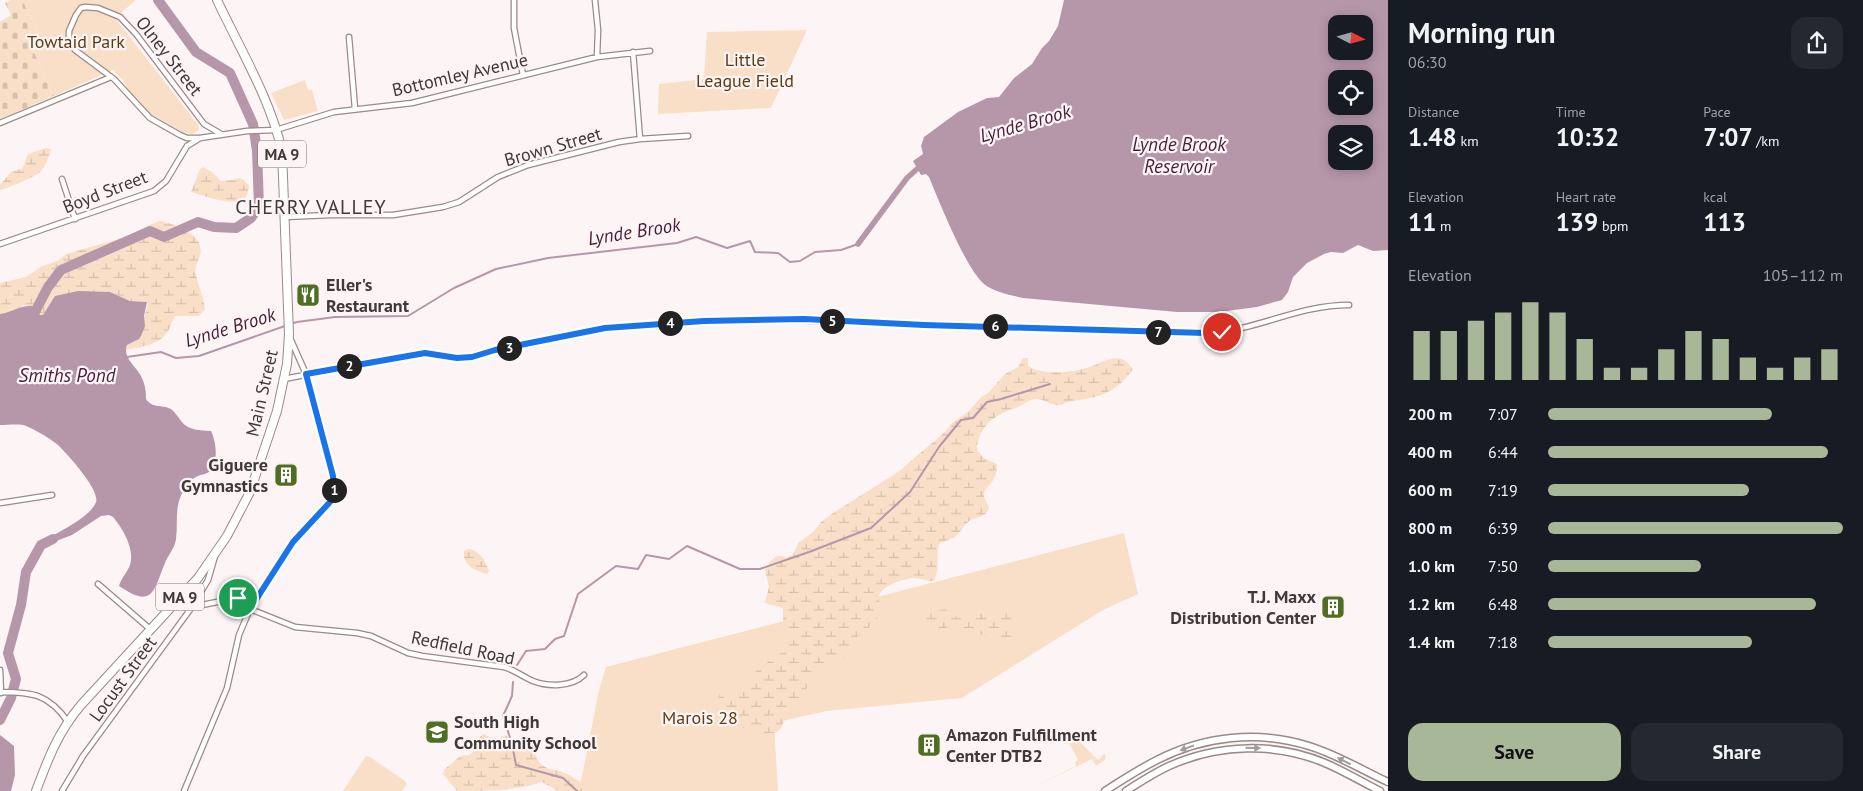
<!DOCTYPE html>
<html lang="en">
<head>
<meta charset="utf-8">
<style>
	:root { --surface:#171b24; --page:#242831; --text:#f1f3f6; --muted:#9ea1a6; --accent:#a8b798 }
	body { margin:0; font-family:"PT Sans",sans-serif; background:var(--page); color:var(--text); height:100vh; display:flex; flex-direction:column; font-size:19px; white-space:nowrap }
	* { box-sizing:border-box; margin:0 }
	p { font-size:16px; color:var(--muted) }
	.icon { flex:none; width:28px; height:28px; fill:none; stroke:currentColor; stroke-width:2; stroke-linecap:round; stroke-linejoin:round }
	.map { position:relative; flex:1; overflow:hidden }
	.side { display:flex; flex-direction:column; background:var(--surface); width:475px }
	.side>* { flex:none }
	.needle { width:32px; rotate:96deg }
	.fabs { position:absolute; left:1328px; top:15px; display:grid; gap:10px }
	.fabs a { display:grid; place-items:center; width:45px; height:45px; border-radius:10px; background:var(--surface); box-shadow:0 2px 12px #0003; font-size:25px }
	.pin { position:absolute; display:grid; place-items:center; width:42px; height:42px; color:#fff; margin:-21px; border:2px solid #fff; border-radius:50%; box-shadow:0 1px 5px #0007 }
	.km { position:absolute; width:25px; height:25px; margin:-12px; border-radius:50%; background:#222; color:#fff; font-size:14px; line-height:25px; text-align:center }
	.round { display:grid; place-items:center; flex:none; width:52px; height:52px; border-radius:15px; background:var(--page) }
	.overview { display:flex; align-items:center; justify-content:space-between; height:85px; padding:0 20px }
	h1 { font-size:28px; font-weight:700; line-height:38px }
	.metrics { display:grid; grid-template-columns:repeat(3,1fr); gap:8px; height:85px; padding:5px 20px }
	.metrics div { display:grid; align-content:center }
	.metrics b { font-size:25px; font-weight:700 }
	.metrics small { font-size:14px; font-weight:400 }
	.metrics p { font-size:14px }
	.chart { height:140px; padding:10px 20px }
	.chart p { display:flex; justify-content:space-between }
	.chart svg { width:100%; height:90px; margin-top:5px; stroke:var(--accent); stroke-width:6 }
	.action { display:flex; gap:10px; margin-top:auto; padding:10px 20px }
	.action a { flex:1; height:58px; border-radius:15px; background:var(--accent); color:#111; font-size:20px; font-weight:700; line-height:58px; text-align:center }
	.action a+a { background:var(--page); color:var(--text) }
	ul { padding:0 20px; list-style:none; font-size:16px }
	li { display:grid; grid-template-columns:80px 60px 1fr; align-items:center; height:38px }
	li i { height:12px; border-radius:6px; background:var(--accent) }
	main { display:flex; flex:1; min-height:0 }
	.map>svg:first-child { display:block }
	.green { fill:#f9dfc7 }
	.wetland { fill:url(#wetland-marsh) }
	.cemetery { fill:url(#cemetery-stones) }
	.water { fill:#b697aa; fill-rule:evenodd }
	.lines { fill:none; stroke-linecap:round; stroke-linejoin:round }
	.stream { stroke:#b697aa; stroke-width:2 }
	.canal { stroke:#b697aa; stroke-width:5.5 }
	.river { stroke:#b697aa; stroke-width:10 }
	.street-casing { stroke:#9a8a88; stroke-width:7 }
	.secondary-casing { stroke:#9a8a88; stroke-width:9 }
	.highway-casing { stroke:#9a8a88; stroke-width:10 }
	.street { stroke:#fff; stroke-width:4.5 }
	.secondary { stroke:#fff; stroke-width:6 }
	.highway { stroke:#fff; stroke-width:8 }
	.oneway { fill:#a09c9c }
	.route-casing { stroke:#fff; stroke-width:10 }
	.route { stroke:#1a73e8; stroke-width:6 }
	.labels { text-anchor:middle; stroke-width:4.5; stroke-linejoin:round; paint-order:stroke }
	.shield { fill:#fdf5f5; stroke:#797171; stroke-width:1 }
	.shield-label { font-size:16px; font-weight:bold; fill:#403939 }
	.park-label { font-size:18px; fill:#5e3a11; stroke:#fdf5f5 }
	.street-label { font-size:18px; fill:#403939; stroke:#fdf5f5 }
	.poi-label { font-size:18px; font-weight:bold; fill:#403939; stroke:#fdf5f5; text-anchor:start }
	.water-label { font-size:19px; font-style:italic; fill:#471e3a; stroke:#fdf5f5 }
	.quarter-label { font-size:20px; letter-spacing:1px; fill:#403939; stroke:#fdf5f5 }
</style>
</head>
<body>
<main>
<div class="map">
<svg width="1388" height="791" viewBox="0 0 1388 791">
	<defs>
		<pattern id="wetland-marsh" width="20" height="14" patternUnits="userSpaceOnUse" patternTransform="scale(1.25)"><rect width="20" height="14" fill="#f9dfc7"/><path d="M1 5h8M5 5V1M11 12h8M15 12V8" fill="none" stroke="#d6c0ac"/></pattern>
		<pattern id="cemetery-stones" width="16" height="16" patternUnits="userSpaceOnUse" patternTransform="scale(1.25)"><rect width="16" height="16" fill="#f9dfc7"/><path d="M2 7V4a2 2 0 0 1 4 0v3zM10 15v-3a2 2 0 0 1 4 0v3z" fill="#d6c0ac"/></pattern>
	</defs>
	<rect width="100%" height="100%" fill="#fdf5f5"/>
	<path class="green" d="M22,0H136L115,18L199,126V130L193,134L184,133L144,110L132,97L123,80L113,70L54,96L26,35L37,28Z
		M807,30L771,108L658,114L659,84L704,79L707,32Z
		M305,80L308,90H312L318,111L284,120L271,93Z
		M1124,533L1138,594L1103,610L962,698L826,711L774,723L778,791H579L599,690L606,667Z
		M1073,735L1098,760L1104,754L1106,755L1105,760L1096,766L1092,759L1026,791L1076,766L1075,762L1078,760L1069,743L1065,744L1062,740Z
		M366,756L370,757L405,781L407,784L402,791H343Z"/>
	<path class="wetland" d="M46,148L51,149C49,157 46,165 41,171C36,177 8,188 0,190V185L12,171L22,169L28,154Z
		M203,167L212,172L221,181L233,180L240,178L244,180L249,186C248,190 248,195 245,198C234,208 203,195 191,192L200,169Z
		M160,221C176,225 206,234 200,256C198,263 194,266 196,275C198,287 204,295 205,309L199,316H176C171,321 171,328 166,334C157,346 139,347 125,350L127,345L139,339L148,303L130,301L110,292L56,296L43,315H37L33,307L24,305L13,312L0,314V283L26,277L42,266L57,261L66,254L126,237L147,226Z
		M1023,358H1028V366C1042,375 1070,373 1086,368C1098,365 1112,354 1124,360C1128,362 1130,366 1133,369C1116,393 1099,398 1071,401C1067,402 1064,404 1060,405C1053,407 1044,398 1035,399C1028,400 1024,404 1018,407C1015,409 1011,409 1007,411C989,419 978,430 977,450L984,458L997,464C997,470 996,478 991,483C982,493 982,495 989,507C986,520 975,515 967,523C963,526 961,532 957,535C953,539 944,541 939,544C936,556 940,569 934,581C928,582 921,578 914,578C905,578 881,586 879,596C879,602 880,610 880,616C870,625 867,632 855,638L851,651L838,663L816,672L803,695L787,713L781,729L770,737L754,735C747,728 739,727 732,722V713C728,708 722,708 718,703L719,694C728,690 737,692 745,687C751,682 751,675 756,671C766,663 776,656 788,649L790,641L783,623V609C778,604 770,607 765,602L769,587L765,570C769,562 777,551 786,558L793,555L798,543L813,532L821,522L830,515L898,472L945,432L952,423L969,411L981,397L989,392L1005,374L1018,367Z
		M469,549C480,551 486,561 489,571L487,574C475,571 462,565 464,551Z
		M945,609L954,616L963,619L975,614H985L993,611L1009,612L1012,615C1012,624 1012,634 1021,639C1004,645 974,631 957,627C952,626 949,627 945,628C936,629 922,626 915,620L920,615Z
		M484,734L496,740L505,735C508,737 512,739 516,739C520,739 523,736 527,738C536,743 533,757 542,765C547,769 551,769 556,770C567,773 583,781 589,791H558L542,782C516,791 484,791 457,791L443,774L444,770L460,756L469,755L473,752L475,739Z"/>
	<path class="cemetery" d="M10,0H22L37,28L26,35L54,96L0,119V22L11,15L5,3Z"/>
	<path class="water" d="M1064,0H1388V250L1373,251L1358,245L1343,253L1331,252L1324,254L1307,263L1293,277L1288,292L1282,300L1257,307L1219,312H1177L1023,298C1010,295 994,292 984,284C966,269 939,201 929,177L926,174L921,175L913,161L923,154L921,146L924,137L958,112L987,98L999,97L1014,78L1032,64L1042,48L1049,41L1058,26ZM1336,24H1364V51H1336ZM1336,79H1364V106H1336ZM1336,134H1364V161H1336Z
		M78,291L110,292L130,301L147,302L144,316L145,326L141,336L139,339L127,345C122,357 136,366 141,376C145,384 146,390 146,399C153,409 161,404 171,409C175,412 178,417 181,421C189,431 200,430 211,431C216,441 219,462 210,471C206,475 201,474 196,477C189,480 183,490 180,498C175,511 178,525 176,539C175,548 168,555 165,563C153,592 153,609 119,586C121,578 127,573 130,565C135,549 123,529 113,517L109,515L101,516L72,535L48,544L44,548L41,545V542C55,534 91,517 96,502C100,490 68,455 59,446C53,440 31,427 23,425C16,424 7,425 0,425V314C13,312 20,305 32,306L37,315H43L55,296Z
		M0,735L14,746L15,775L11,791H0Z"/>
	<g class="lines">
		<path class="stream" d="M290,324L297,322L335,317L408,316L454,288L496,269L548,258L677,243L696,237L727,248L750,241L755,252L778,253L790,262L800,261L815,252L841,250L858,244
			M126,358L127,357L161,352L176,358L199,356L285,326
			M517,665L526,651L545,649L555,639L564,636L578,594L616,566L638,569L646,555L669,559L687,546L740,569H760L809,552L871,528L910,492L939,447L961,420L973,418L987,402L1001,399L1050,384
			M513,682L512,696L503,716L512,744L516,765L563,778L577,791"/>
		<path class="canal" d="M858,244L907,178L917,169"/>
		<path class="river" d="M33,324L35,312L48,287L61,270L150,231L164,237L198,222L214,227L236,228L251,218L259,206L257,151L253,124L230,73L196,52L158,0
			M0,720L11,698L16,679L8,653L21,605L26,572L41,545L53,539"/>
		<g class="street-casing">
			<path id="street" d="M514,0V28L523,75
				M595,0L598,30L597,57
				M349,37L355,109
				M633,52L640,139
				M0,123L111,77
				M199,138H187L180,135L150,118L114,79L75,50L69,40V31L76,15L81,8L85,7L98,8L120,17L136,34L204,124L221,134
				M62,179L75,219
				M285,217L330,215H393L443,207L459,202L498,177L528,165L619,142L640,139L688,136
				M0,244L154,191L166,181L187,146L200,138L247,131L276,130L334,112L412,103L597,57L650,51
				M284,379L413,354L428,353L457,358L472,357L495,350L605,328L690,321L756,319L1211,333C1260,329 1299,305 1349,305
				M0,503L52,495
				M98,584L150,629
				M192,607L237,598L243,601L250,609L295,627L357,633L371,636L408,653L422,656L504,667C515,670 523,677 533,681C548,687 572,687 584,675
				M0,670L1,693
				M0,692C32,692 49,694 68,722
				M62,791L83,756L192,607L208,580L215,556
				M184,791L227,688L239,635L250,609L293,542L327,506L333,494V476L318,418L306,374L290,338"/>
		</g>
		<g class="secondary-casing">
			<path id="secondary" d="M1105,791C1122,780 1139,769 1157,760C1204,736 1258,730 1309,746C1336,754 1362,770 1388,782
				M1126,791C1140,782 1154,773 1169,766C1218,744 1276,742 1325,763C1344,771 1362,782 1380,791"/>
		</g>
		<g class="highway-casing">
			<path id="highway" d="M36,791C48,759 58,732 81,705L198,578L227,536L250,492L277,411L287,364L289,334L282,151C270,98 240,49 217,0"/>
		</g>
		<use href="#street" class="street"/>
		<use href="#secondary" class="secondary"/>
		<use href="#highway" class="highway"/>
	</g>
	<defs><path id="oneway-solid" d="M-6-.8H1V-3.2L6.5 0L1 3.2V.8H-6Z" transform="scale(1.25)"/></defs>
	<g class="oneway">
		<use href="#oneway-solid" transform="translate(1187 748) rotate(160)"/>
		<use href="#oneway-solid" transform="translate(1253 748) rotate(1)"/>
		<use href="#oneway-solid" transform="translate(1344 761) rotate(-154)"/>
	</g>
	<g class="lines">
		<g class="route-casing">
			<path id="route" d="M238,598L243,601L250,609L293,542L330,502L334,490L333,476L306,374L425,353L457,358L472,357L495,350L605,328L704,321L804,319L924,325L1205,333L1222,332"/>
		</g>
		<use href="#route" class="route"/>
	</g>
	<defs>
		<g id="restaurant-square" transform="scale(1.25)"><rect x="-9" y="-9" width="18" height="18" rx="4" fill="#4f6e24" stroke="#fdf5f5"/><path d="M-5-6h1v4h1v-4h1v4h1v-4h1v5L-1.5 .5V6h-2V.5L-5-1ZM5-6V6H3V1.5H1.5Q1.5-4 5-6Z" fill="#fff"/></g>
		<g id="building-square" transform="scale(1.25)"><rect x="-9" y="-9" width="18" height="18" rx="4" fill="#4f6e24" stroke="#fdf5f5"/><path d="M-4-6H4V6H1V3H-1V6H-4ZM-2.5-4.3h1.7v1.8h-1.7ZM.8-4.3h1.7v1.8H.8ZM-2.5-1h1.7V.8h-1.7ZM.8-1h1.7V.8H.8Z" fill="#fff"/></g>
		<g id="school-square" transform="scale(1.25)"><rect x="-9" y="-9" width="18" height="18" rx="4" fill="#4f6e24" stroke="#fdf5f5"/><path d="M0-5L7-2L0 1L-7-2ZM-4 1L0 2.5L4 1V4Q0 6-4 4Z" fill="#fff"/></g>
	</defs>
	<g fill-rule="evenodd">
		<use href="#restaurant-square" x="308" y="295"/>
		<use href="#building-square" x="286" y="475"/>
		<use href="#building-square" x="1333" y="607"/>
		<use href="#school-square" x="437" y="732"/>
		<use href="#building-square" x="929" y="745"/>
	</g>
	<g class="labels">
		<g class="shield">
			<rect x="258" y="140.5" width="48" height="27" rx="4"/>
			<rect x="156" y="583.5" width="48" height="27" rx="4"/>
		</g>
		<g class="shield-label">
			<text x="282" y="160">MA 9</text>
			<text x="180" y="603">MA 9</text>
		</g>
		<g class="park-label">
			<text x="76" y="48">Towtaid Park</text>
			<text x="745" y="66">Little<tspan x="745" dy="21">League Field</tspan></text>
			<text x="700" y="724">Marois 28</text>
		</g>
		<g class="street-label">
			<text transform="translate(169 56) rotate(52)" y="6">Olney Street</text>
			<text transform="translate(460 75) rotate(-13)" y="6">Bottomley Avenue</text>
			<text transform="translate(553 147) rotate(-16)" y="6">Brown Street</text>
			<text transform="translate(105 192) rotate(-21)" y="6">Boyd Street</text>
			<text transform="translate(262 393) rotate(-77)" y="6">Main Street</text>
			<text transform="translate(463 648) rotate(12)" y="6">Redfield Road</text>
			<text transform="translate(123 679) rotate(-54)" y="6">Locust Street</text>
		</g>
		<g class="poi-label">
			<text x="326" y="291">Eller's<tspan x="326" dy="21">Restaurant</tspan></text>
			<text x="268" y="471" text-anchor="end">Giguere<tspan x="268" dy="21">Gymnastics</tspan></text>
			<text x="1316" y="603" text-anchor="end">T.J. Maxx<tspan x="1316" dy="21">Distribution Center</tspan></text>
			<text x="454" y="728">South High<tspan x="454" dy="21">Community School</tspan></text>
			<text x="946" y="741">Amazon Fulfillment<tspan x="946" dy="21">Center DTB2</tspan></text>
		</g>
		<g class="water-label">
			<text transform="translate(1025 123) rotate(-16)" y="7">Lynde Brook</text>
			<text x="1179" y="151">Lynde Brook<tspan x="1179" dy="22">Reservoir</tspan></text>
			<text transform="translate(634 231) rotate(-9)" y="7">Lynde Brook</text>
			<text transform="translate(230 327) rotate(-17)" y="7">Lynde Brook</text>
			<text x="67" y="382">Smiths Pond</text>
		</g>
		<g class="quarter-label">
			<text x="311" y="214">CHERRY VALLEY</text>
		</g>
	</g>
</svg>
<div class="fabs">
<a><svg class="needle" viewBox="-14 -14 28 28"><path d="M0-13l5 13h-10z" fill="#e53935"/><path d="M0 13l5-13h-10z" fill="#9ea1a6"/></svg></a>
<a><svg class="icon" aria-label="locate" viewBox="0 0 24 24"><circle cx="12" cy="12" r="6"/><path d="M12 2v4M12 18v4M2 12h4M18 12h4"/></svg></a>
<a><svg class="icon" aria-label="layers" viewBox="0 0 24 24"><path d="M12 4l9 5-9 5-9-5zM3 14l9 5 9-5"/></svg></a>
</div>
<div class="pin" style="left:238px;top:598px;background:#1e9e55"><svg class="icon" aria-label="arrive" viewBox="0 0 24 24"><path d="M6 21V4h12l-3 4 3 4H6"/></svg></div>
<div class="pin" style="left:1222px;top:332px;background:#d93025"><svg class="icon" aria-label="check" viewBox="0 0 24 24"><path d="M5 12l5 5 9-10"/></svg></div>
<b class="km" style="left:334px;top:490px">1</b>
<b class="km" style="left:349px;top:366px">2</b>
<b class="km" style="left:509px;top:348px">3</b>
<b class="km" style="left:670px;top:323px">4</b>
<b class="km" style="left:832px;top:321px">5</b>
<b class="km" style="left:995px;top:326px">6</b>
<b class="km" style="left:1158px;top:332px">7</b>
</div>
<section class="side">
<div class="overview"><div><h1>Morning run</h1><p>06:30</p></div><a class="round"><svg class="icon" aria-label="share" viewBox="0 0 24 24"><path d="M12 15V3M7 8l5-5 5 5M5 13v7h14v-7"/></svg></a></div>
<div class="metrics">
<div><p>Distance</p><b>1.48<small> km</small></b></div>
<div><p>Time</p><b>10:32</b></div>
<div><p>Pace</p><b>7:07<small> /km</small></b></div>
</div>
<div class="metrics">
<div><p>Elevation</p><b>11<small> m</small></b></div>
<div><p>Heart rate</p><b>139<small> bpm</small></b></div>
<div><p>kcal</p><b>113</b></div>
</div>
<div class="chart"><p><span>Elevation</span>105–112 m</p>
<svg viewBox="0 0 160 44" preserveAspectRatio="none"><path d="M5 44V20M15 44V20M25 44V15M35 44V11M45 44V6M55 44V11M65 44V24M75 44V38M85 44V38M95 44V29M105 44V20M115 44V24M125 44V33M135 44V38M145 44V33M155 44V29"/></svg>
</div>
<ul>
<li><b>200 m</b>7:07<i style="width:76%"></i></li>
<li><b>400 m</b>6:44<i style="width:95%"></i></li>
<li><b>600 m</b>7:19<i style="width:68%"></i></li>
<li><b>800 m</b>6:39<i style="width:100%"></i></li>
<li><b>1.0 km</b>7:50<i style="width:52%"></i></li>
<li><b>1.2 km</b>6:48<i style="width:91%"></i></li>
<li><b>1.4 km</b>7:18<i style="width:69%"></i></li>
</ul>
<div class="action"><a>Save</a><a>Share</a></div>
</section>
</main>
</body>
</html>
